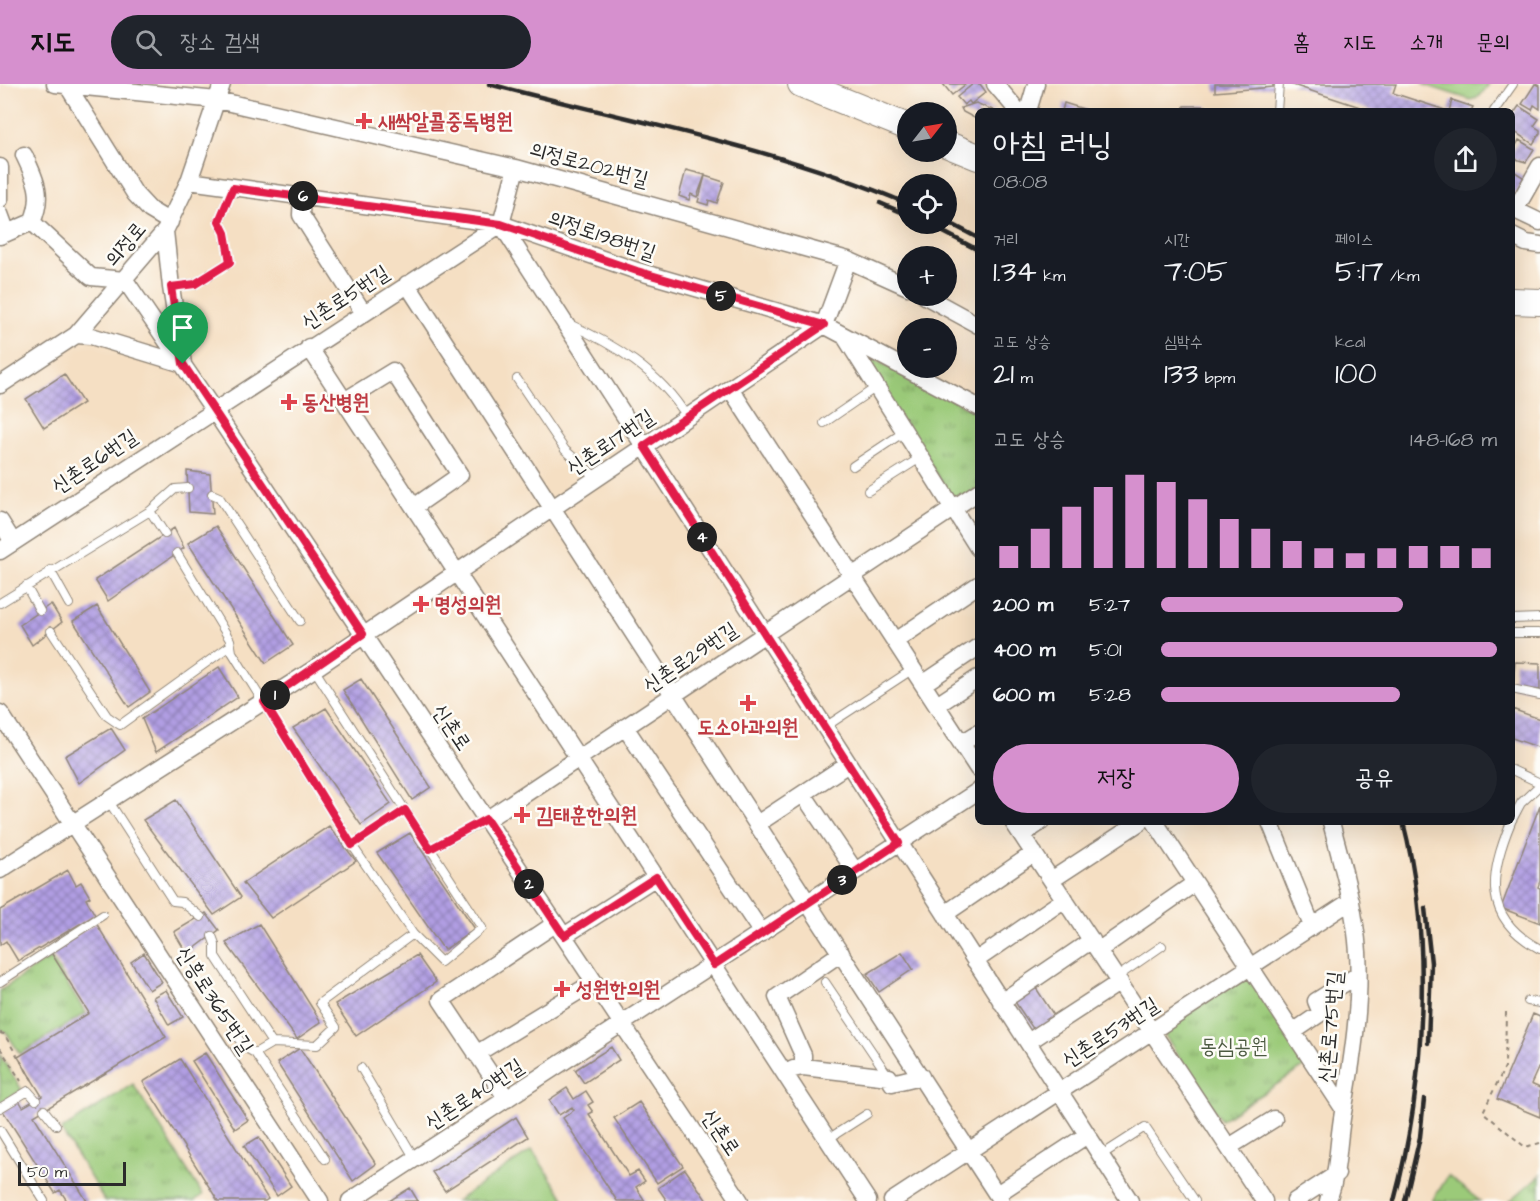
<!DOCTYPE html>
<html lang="ko">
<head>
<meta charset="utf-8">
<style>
	:root { --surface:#171b24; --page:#20242c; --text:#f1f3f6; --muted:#9ea1a6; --accent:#d690ce }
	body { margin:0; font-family:"Architects Daughter","Poor Story",sans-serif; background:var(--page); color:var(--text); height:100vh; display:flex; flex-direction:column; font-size:22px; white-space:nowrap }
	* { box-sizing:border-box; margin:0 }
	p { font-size:20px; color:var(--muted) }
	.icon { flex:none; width:33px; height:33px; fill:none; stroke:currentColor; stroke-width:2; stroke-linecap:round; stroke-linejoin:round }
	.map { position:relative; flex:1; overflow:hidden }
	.drawer { position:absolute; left:975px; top:24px; width:540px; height:717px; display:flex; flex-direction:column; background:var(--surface); border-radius:9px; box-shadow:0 6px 24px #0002 }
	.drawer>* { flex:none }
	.needle { width:39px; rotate:59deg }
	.fabs { position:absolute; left:897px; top:18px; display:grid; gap:12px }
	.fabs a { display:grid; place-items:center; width:60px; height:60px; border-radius:50%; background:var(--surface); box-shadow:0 6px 24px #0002; font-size:30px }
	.scale { position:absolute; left:18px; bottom:15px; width:108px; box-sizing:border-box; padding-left:6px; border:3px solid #2b2b2b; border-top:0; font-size:16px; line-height:21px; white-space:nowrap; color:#2b2b2b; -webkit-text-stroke:4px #fdfcf7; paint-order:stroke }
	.pin { position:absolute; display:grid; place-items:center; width:51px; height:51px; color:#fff; margin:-62px -26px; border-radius:50% 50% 50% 0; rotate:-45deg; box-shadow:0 0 6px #0007 }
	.pin .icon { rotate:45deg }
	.km { position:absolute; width:30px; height:30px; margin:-15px; border-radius:50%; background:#222; color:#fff; font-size:16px; line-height:30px; text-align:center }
	.round { display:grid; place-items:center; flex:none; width:63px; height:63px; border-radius:32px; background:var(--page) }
	.headline { display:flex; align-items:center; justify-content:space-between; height:102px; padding:0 18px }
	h1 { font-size:33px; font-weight:600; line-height:45px }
	.stats { display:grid; grid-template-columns:repeat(3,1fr); gap:9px; height:102px; padding:6px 18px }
	.stats div { display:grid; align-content:center }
	.stats b { font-size:30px; font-weight:600 }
	.stats small { font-size:16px; font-weight:400 }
	.stats p { font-size:16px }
	.chart { height:168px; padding:12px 18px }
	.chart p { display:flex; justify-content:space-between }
	.chart svg { width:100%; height:108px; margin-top:6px; stroke:var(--accent); stroke-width:6 }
	.primary-button { display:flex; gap:12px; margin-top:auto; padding:12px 18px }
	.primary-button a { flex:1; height:69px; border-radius:36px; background:var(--accent); color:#111; font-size:24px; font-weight:600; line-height:69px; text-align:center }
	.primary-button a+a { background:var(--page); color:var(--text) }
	ul { padding:0 18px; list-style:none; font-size:20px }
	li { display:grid; grid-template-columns:96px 72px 1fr; align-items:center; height:45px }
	li i { height:15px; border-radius:8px; background:var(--accent) }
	header { display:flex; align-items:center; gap:36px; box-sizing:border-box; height:84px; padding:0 30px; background:var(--accent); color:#111 }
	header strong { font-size:28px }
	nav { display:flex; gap:33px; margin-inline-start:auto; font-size:21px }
	.search { width:420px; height:54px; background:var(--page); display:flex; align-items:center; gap:15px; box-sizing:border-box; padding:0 21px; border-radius:33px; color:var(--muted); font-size:22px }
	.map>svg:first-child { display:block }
	.grass { fill:#9bca79; stroke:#637a52; stroke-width:1.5 }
	.park { fill:url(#park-tufts); stroke:#637a52; stroke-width:1.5 }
	.building { fill:url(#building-cross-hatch) }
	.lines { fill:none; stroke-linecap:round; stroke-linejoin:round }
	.lane-casing { stroke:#908577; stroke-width:10 }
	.street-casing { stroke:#908577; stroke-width:19 }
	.primary-casing { stroke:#908577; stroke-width:28 }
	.path { stroke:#908577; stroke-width:2; stroke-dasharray:4.5 4.5; stroke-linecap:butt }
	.lane { stroke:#fff; stroke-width:8 }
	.street { stroke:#fff; stroke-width:16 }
	.primary { stroke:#fff; stroke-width:26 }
	.rail { stroke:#2b2b2b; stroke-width:4.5 }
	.route-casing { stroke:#fff; stroke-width:12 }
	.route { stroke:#e11d48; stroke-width:8 }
	.health-dot { fill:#e0444e; stroke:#fdfcf7; stroke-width:2 }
	.labels { text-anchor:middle; stroke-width:5; stroke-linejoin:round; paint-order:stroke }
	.health-label { font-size:21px; font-weight:bold; fill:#be3a42; stroke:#fdfcf7; text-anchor:start }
	.street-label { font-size:21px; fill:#2b2b2b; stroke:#fdfcf7 }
	.park-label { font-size:21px; fill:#4d5b42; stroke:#fdfcf7 }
</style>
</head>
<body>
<header>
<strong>지도</strong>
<div class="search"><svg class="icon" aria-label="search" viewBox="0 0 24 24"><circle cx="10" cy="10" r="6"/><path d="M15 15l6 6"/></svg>장소 검색</div>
<nav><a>홈</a><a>지도</a><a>소개</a><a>문의</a></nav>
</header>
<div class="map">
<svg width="1540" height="1117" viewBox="0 0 1540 1117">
	<defs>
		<pattern id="park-tufts" width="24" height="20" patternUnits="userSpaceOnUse" patternTransform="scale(1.5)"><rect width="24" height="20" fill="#9bca79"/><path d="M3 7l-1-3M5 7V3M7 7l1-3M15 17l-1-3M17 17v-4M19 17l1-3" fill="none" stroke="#7fa463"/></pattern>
		<pattern id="building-cross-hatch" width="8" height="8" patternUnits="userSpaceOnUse" patternTransform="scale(1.5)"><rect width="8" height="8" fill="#b19ee3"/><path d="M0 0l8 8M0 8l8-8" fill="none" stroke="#9081b8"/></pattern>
	</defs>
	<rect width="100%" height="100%" fill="#fdfcf7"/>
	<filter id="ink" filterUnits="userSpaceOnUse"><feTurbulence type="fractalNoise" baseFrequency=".0167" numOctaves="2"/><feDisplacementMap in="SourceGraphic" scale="12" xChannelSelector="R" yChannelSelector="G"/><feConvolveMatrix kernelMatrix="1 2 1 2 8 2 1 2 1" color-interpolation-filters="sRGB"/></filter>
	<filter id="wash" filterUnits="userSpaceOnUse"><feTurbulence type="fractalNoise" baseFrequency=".008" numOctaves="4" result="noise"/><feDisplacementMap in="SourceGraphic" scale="24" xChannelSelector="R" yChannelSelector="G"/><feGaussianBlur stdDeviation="1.35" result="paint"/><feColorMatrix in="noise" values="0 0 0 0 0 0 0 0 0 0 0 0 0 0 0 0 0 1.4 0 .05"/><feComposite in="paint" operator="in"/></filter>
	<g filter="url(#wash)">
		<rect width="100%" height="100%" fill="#f5dfc3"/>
		<path class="grass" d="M1422,0H1489L1480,12L1471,16Z
			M532,1066L566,1117H456Z"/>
		<path class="park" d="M856,266L978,329V405L955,419Z
			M50,873L86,929L20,970L6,948L0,945V907Z
			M1249,889L1307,981L1221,1036L1162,947Z
			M0,971L22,1006L0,1020Z
			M133,1000L203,1111L194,1117H105L61,1046Z
			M1540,1091V1117H1510Z
			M1448,1092L1480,1117H1432Z"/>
		<g id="blocks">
			<path class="building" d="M943,0H966L952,11Z
				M973,0H980L986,8L971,20L969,17L964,21L957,13Z
				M1215,0H1273V3L1215,8Z
				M1290,0H1396L1393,9L1448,27H1372Z
				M1535,0L1540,2V25L1534,21L1532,26L1522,20Z
				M1452,16L1473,23L1471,27H1449Z
				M976,19L995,27H978V36L963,28L961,24Z
				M1064,19L1087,26V27H1062Z
				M1184,22H1206V27H1184Z
				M1519,22L1539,35L1534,42L1540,46V49L1533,60L1512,46V32Z
				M1519,56L1534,65L1526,78L1512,74V68Z
				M686,86L705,91L697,113L691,110L689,116L679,112Z
				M1512,86L1526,95L1517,108L1512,110Z
				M705,92L724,98L717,119L709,116L708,121L698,118Z
				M64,290L83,319L44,344L26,315Z
				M187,387L210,390L213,430L189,428Z
				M216,442L293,561L266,579L188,459Z
				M174,444L184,464L108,517L95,496Z
				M51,520L62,538L32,561L20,541Z
				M97,522L150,608L129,623L73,537Z
				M1515,578L1540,579V606L1513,603Z
				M219,583L238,613L156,668L142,635Z
				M361,595L431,703L412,716L343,606Z
				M326,624L391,720L361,741L293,644Z
				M1512,625L1540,635V664L1512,654Z
				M111,644L125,666L79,699L65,672Z
				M176,716L241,813L214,831L143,736Z
				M1540,721V797L1538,803L1540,804V839L1501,824Z
				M329,742L356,777L271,834L243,799Z
				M410,749L475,845L444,866L377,769Z
				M68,786L76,801L81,798L90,813L86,815L95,831L18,877L6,857L0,861V826Z
				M206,829L219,846L187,870L174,848Z
				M96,839L166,953L34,1032L87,1117H67L60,1106L55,1109L3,1027L19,1016L23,1023L42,1012L18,973L89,929L50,867Z
				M259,840L321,938L297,955L226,859Z
				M902,868L913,885L879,908L867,890Z
				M144,869L162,898L149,906L131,878Z
				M417,871L436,898L356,952L335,920Z
				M1034,901L1057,936L1036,949L1013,915Z
				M166,906L183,933L169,941L153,913Z
				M1533,930L1540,933V980L1531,1000L1540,1004V1033L1497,1015Z
				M611,963L619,976L584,999L575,986Z
				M300,964L376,1080L353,1097L277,979Z
				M205,969L248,1036L235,1045L192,977Z
				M180,975L268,1115L265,1117H218L143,998Z
				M567,1004L574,1015L586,1007L593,1018L588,1021L593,1028L589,1030L629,1092L638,1087L645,1097L636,1103L645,1117H617L563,1034L574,1026L572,1023L559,1031L549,1016Z
				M639,1018L683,1082L657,1099L614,1034Z
				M516,1033L528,1053L445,1107L432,1088Z
				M259,1053L291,1102L277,1112L244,1062Z
				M685,1085L707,1117H667L658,1104Z
				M410,1104L418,1117H389Z"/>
		</g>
	</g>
	<g filter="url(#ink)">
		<use href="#blocks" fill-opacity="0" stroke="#908577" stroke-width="1.5"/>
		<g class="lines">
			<g class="lane-casing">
				<path id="lane" d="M1277,27L1279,0
					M1494,27L1513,0
					M171,203L195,200L230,178L225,149L219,137L233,104
					M567,239C614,260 660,288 687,333
					M517,295L565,366L597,394
					M824,339L875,304
					M853,382L904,348
					M868,407L920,374
					M212,410L219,413L300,537
					M150,427L165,450
					M177,469L230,556L232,568L352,761L413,850L320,919L336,943L317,961L272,959L215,872V860L212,852
					M50,486L69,520
					M26,502L40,527
					M0,519L150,427L175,405L188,404
					M1512,535L1540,534
					M51,547L107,632L120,641L231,561
					M1512,549H1540
					M314,585L405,726
					M1512,605L1540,611
					M825,643L913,585
					M1512,686L1540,699
					M108,716L173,817L182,818L201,833
					M1512,736L1521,719L1540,701
					M1511,738C1489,791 1482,834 1540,865
					M352,761L405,726L482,844L441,878L413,850
					M430,765L486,736
					M1117,893L1162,862
					M0,898L103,831
					M825,898L889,993
					M1528,917L1540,919
					M233,946L244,963L255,969
					M272,959L255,969L325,1075
					M361,984L415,1075
					M0,1024L28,1007L36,1016
					M44,1026L56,1041
					M0,1046L44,1117
					M828,1055L867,1030
					M1100,1072L1145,1043L1195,1117"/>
			</g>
			<g class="street-casing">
				<path id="street" d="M55,0L217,16L516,84L848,176L908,203
					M995,0L1018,27
					M67,1L135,110L150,126L170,138
					M1028,27L1036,0
					M24,71C36,96 44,112 32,138
					M1540,82L1515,126L1540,138
					M0,83V115
					M516,84L501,140L1130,1117
					M189,97L501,140L637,187L824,241L978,323
					M302,111L301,131L363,228
					M0,130L7,149
					M0,152L32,138L91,193L125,196
					M1512,152L1526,159L1540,161
					M125,196L213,325L740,1117
					M407,200L1001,1117
					M925,212L978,241
					M76,251L91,252L183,280L171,203L165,147
					M845,253L978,464
					M309,263L868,1117
					M0,301L76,251L165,147L189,97L222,0
					M730,304L978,685
					M344,317L393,287L460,391L414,423
					M0,437L13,458
					M0,467L501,140
					M895,557L978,501
					M923,600L978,563
					M937,621L978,594
					M0,629L320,1117
					M625,643L762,849
					M962,659L978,649
					M803,710L855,787
					M486,736L978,408
					M1013,738L1264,1117
					M1155,738L1343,1024
					M1270,738L1312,842
					M757,740L848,680
					M1022,751L1041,738
					M0,786L314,585L824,241L848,176
					M1053,795L1140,738
					M945,830L1034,769
					M564,852L656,793
					M1099,866L1195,799
					M975,877L1065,815
					M1001,918L1092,856
					M1293,948L1321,929L1316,917L1358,891
					M1028,958L1120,898
					M476,970L594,898
					M803,983V971L777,913L841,869
					M793,985L803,983L889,993L892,999L921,992
					M507,1015L441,916L555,840
					M1229,1063L1274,1035
					M997,1110L1087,1051
					M350,1117L978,707
					M892,1117L1351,817
					M1295,1117L1337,1090
					M1328,1117C1340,1082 1337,1057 1344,1023C1353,972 1361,919 1358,868C1355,823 1342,781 1331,738"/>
			</g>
			<g class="primary-casing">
				<path id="primary" d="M801,0L908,43
					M946,60L978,73
					M1512,217L1540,218"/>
			</g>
			<path class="path" d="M1506,928L1505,983L1483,1028L1525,1063L1540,1059
				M0,949L4,950L32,996
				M0,964L21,997
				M1538,1117L1540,1116"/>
			<use href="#lane" class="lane"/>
			<use href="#street" class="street"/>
			<use href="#primary" class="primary"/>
			<path class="rail" d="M489,0C629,37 773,62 908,120
				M880,119L908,131
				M946,137L978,154
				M928,140L978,166
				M1425,824L1431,879L1428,959
				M1394,1117C1425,1003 1433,853 1403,738
				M1405,1117L1420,1053L1424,1015"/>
		</g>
	</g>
	<g class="lines" filter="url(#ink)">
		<g class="route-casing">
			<path id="route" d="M233,104L501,140L637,187L824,241L644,362L899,759L714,881L656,793L564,852L486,735L430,765L405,726L352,761L264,618L363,550L183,280L171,203L195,200L230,178L225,149L219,137Z"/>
		</g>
		<use href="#route" class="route"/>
	</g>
	<g class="health-dot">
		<path d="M361 28h6v6h6v6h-6v6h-6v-6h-6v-6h6z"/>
		<path d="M286 309h6v6h6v6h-6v6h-6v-6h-6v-6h6z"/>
		<path d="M418 511h6v6h6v6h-6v6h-6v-6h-6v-6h6z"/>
		<path d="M745 610h6v6h6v6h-6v6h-6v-6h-6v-6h6z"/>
		<path d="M519 722h6v6h6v6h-6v6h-6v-6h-6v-6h6z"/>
		<path d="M559 896h6v6h6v6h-6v6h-6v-6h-6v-6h6z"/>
	</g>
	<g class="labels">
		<g class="health-label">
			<text x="378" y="44">새싹알콜중독병원</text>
			<text x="302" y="325">동산병원</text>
			<text x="434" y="527">명성의원</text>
			<text x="748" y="650" text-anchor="middle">도소아과의원</text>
			<text x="536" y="738">김태훈한의원</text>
			<text x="576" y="912">성원한의원</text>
		</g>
		<g class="street-label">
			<text transform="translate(589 80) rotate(15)" y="7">의정로202번길</text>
			<text transform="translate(602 151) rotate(19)" y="7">의정로198번길</text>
			<text transform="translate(125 160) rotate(-50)" y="7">의정로</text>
			<text transform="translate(345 213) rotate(-33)" y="7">신촌로5번길</text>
			<text transform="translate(610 358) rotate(-34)" y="7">신촌로17번길</text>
			<text transform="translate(94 377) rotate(-34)" y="7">신촌로6번길</text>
			<text transform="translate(690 573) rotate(-34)" y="7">신촌로29번길</text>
			<text transform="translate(452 643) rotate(56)" y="7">신촌로</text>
			<text transform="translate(215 916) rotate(57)" y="7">신흥로365번길</text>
			<text transform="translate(1330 943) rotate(-85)" y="7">신촌로75번길</text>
			<text transform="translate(1110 948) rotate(-33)" y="7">신촌로53번길</text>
			<text transform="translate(474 1010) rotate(-33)" y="7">신촌로40번길</text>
			<text transform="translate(721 1048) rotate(56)" y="7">신촌로</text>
		</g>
		<g class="park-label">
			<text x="1234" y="969">동심공원</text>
		</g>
	</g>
</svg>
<div class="fabs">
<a><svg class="needle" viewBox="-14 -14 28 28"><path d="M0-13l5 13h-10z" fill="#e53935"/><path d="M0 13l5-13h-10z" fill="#9ea1a6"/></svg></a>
<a><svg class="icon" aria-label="locate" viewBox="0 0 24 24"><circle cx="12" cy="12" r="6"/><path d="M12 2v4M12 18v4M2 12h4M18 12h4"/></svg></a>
<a>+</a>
<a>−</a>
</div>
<div class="scale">50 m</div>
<div class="pin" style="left:183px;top:280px;background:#1e9e55"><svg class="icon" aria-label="arrive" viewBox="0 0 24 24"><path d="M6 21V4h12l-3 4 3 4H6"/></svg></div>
<b class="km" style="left:275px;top:611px">1</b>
<b class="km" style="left:529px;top:800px">2</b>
<b class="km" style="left:842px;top:796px">3</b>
<b class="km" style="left:702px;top:453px">4</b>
<b class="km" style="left:721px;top:212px">5</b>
<b class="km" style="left:303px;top:112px">6</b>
<section class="drawer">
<div class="headline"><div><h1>아침 러닝</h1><p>08:08</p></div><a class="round"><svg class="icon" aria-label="share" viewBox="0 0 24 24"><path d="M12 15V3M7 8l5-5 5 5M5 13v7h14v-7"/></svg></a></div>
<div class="stats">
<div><p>거리</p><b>1.34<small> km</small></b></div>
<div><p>시간</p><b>7:05</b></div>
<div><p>페이스</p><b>5:17<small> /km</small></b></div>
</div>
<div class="stats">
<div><p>고도 상승</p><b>21<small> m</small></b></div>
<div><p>심박수</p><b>133<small> bpm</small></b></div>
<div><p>kcal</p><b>100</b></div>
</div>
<div class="chart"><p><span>고도 상승</span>148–168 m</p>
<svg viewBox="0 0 160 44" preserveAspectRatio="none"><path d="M5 44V35M15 44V28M25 44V19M35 44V11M45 44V6M55 44V9M65 44V16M75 44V24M85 44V28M95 44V33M105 44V36M115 44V38M125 44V36M135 44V35M145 44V35M155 44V36"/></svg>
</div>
<ul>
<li><b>200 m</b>5:27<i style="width:72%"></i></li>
<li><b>400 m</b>5:01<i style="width:100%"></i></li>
<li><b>600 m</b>5:28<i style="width:71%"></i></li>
</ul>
<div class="primary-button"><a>저장</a><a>공유</a></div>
</section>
</div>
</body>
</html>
